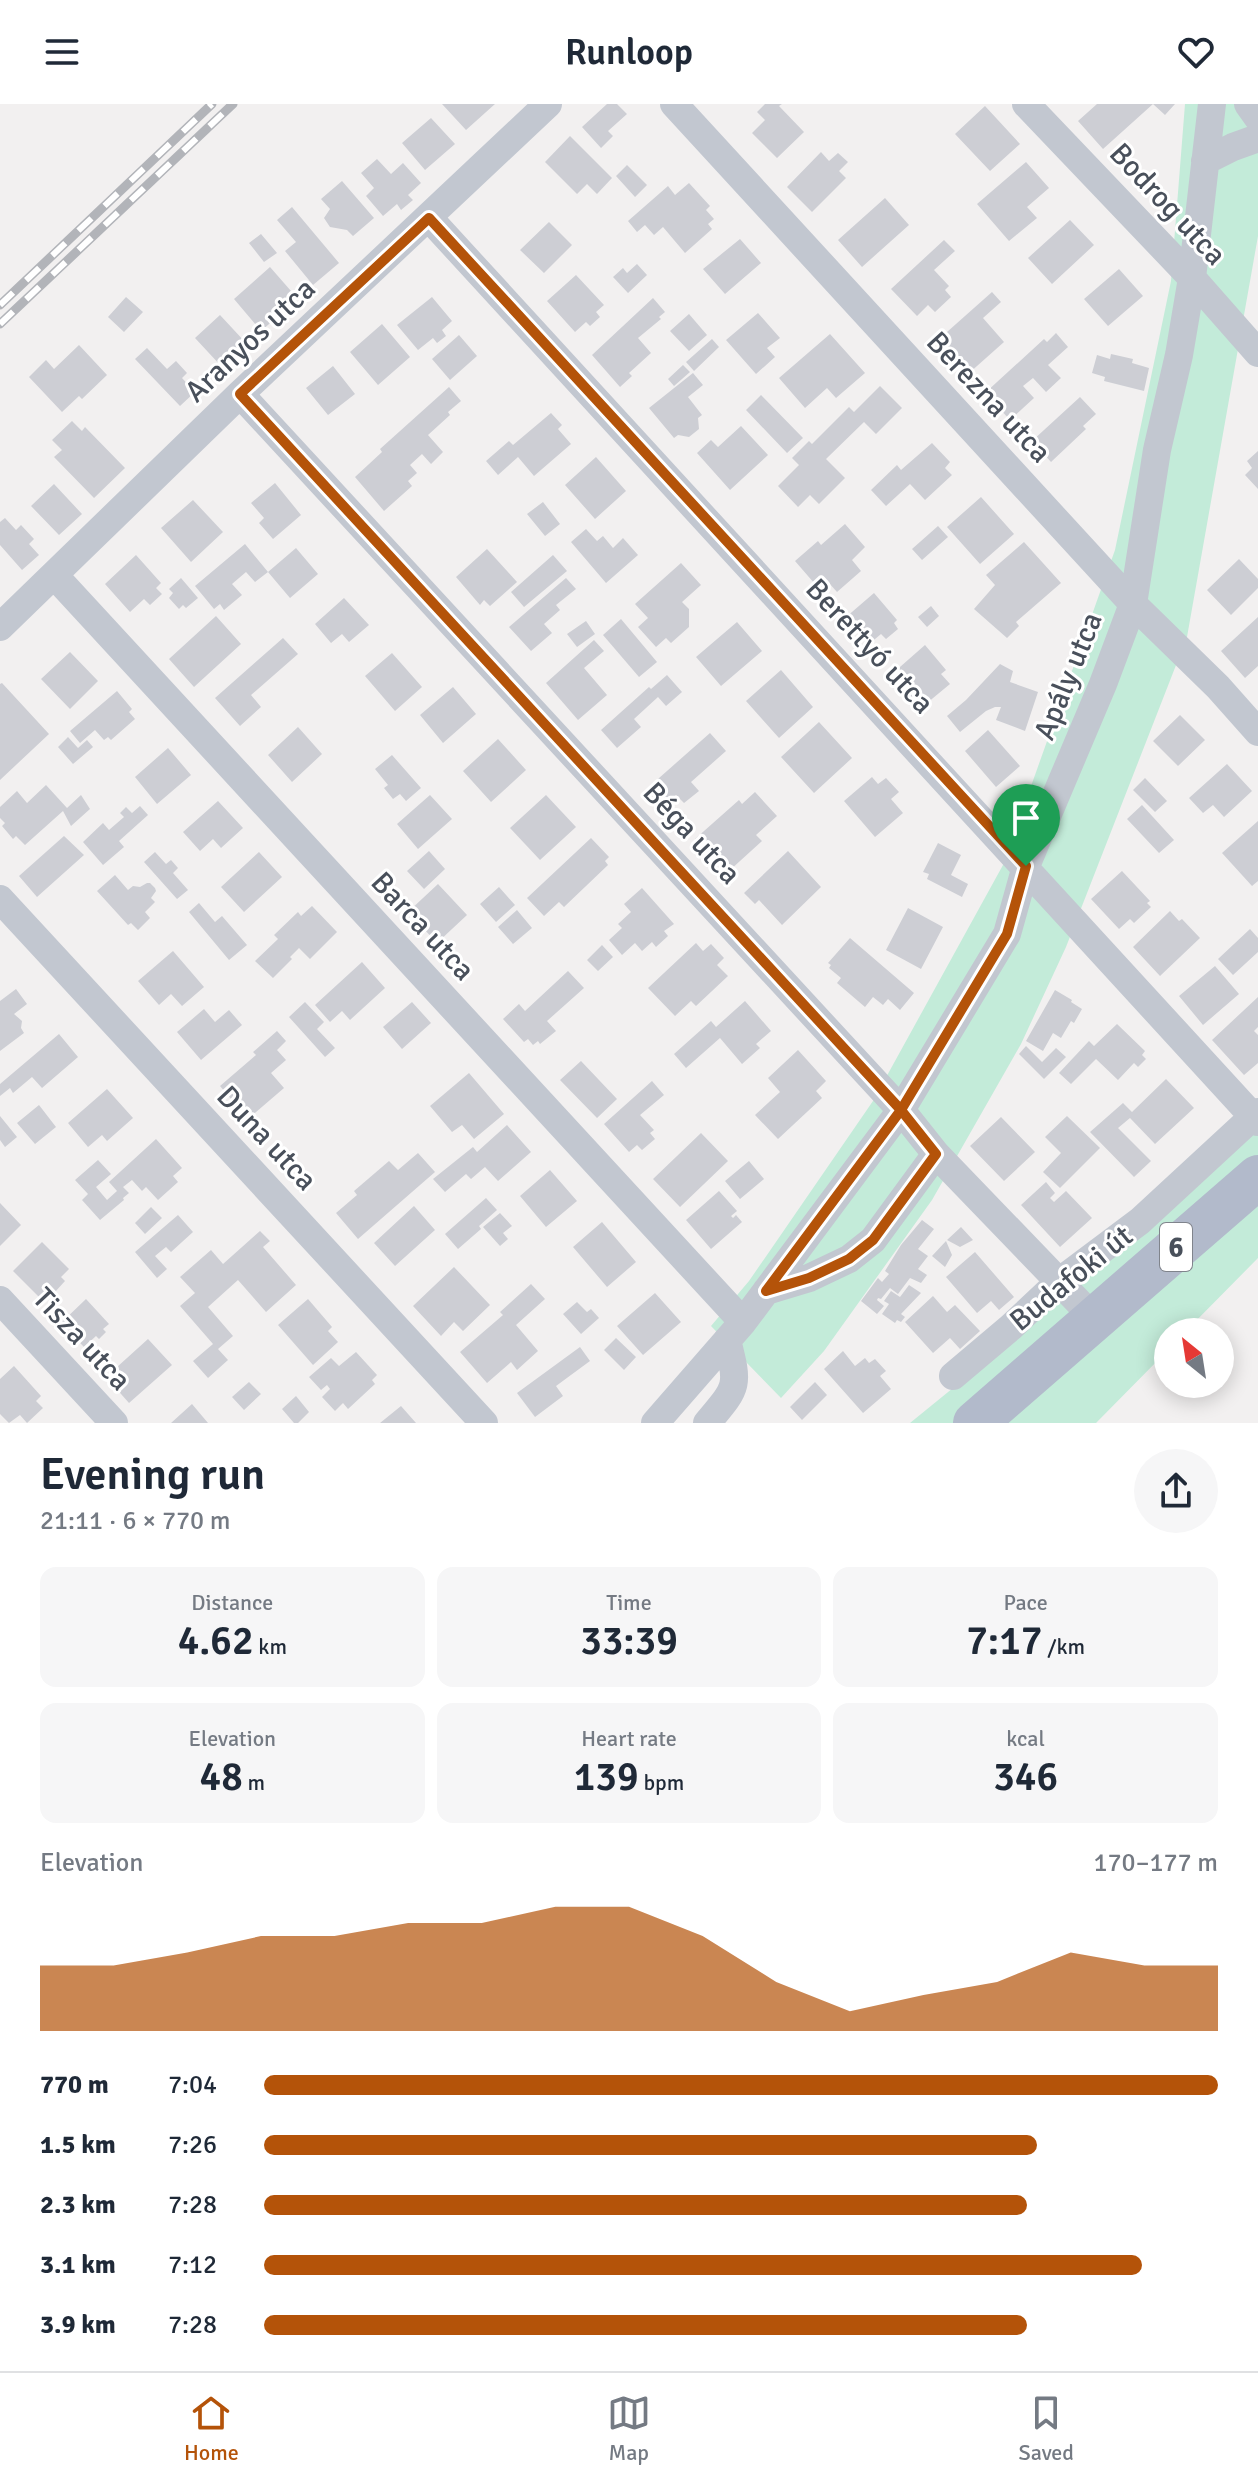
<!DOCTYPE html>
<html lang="en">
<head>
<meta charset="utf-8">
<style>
	:root { --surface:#fff; --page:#f6f6f7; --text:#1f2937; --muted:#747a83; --line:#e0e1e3; --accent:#b45309 }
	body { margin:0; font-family:Signika,sans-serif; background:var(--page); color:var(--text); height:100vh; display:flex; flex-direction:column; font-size:30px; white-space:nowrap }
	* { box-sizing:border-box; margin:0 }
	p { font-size:26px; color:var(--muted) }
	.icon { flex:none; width:44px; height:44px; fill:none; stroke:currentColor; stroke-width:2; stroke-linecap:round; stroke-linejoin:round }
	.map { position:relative; height:1319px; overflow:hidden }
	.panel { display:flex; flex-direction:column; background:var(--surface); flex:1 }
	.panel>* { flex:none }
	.needle { width:52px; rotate:330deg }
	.fabs { position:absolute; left:1154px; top:1214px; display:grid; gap:16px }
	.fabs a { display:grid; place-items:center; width:80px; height:80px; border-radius:50%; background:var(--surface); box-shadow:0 4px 20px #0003; font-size:40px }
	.pin { position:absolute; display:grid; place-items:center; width:68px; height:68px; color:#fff; margin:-82px -34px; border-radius:50% 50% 50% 0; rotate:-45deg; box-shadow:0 0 8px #0007 }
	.pin .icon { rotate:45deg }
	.round { display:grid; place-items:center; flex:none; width:84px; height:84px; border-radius:42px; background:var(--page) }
	.summary { display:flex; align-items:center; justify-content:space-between; height:136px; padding:0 40px }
	h1 { font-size:44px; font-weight:600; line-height:60px }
	.metrics { display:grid; grid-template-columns:repeat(3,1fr); gap:12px; height:136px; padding:8px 40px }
	.metrics div { display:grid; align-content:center; border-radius:16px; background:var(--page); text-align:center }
	.metrics b { font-size:40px; font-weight:600 }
	.metrics small { font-size:22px; font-weight:400 }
	.metrics p { font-size:22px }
	.chart { height:224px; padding:16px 40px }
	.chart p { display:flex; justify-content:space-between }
	.chart svg { width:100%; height:144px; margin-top:8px; fill:var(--accent); opacity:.7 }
	ul { padding:0 40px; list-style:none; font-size:26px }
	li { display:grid; grid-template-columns:128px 96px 1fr; align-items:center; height:60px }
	li i { height:20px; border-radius:10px; background:var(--accent) }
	header { display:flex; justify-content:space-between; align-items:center; height:104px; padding:0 40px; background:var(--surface); font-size:36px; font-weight:600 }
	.dock { display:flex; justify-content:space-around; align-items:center; height:112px; border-top:2px solid var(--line); background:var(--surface); font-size:22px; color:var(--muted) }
	.dock a { display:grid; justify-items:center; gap:4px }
	.dock .on { color:var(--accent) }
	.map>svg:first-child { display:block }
	.green { fill:#c3ebd9 }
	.building { fill:#cdced4 }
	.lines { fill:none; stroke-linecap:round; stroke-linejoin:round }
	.minor { stroke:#c2c7d0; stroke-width:28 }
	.primary { stroke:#b2bacb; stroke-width:44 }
	.rail-casing { stroke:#b2b4b9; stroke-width:9 }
	.rail { stroke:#fff; stroke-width:6; stroke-dasharray:18; stroke-linecap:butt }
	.route-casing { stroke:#fff; stroke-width:16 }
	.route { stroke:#b45309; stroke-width:10 }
	.labels { text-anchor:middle; stroke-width:6; stroke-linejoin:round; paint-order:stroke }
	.shield { fill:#fff; stroke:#80848c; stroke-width:2 }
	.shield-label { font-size:28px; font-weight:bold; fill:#49505b }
	.street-label { font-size:30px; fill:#49505b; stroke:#fff }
</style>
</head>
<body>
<header><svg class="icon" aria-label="menu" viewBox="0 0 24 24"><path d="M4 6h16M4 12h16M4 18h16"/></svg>Runloop<svg class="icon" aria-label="heart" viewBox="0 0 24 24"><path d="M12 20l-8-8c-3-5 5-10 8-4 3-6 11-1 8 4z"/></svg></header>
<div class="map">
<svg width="1258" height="1319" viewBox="0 0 1258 1319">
	<rect width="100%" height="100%" fill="#f2f0f0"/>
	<path class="green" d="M1185,0H1258V132L1187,533L1066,843L1021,940L932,1096L824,1247L781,1294L711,1222L749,1177L873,997L1003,761L1115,446L1171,177Z
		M1258,1015V1154L1185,1228H1168V1246L1096,1319H910L996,1249Z"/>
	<path class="building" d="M442,0H495L466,26Z
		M607,0H617L627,10L608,27L613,32L601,44L582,23Z
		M765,0H782L779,2L804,28L777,54L752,29L765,16L757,8Z
		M1097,0H1153L1103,45L1078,17Z
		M1153,0H1175L1165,11Z
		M985,2L1020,40L990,67L955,30Z
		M431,14L455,40L425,66L402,39Z
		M570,32L612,74L597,90L587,80L577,90L545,58Z
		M821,48L829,57L838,49L848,58L839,67L846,74L812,108L787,83Z
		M377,55L391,70L403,59L421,79L408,91L413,96L401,106L397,100L383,112L366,92L374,84L361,69Z
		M1026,58L1049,84L1027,103L1037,114L1009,137L977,100Z
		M627,61L647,81L635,93L616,72Z
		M342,77L374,114L353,132L347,126L330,123L324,114L330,105L321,95Z
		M689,79L710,102L706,106L714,115L708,120L712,125L685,149L663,123L654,131L645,121L637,128L628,117L668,82L675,91Z
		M885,94L909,121L862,163L838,136Z
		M292,103L339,159L313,181L285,147L296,138L277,116Z
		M1070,116L1094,141L1052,180L1028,154Z
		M549,118L572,141L544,169L520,146Z
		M261,130L277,149L264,158L249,139Z
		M740,135L761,159L725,190L703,165Z
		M944,136L955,147L934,166L949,182L945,186L951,193L935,208L928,201L917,212L891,185Z
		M637,160L647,171L628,189L613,173L623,164L627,169Z
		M270,163L298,195L261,227L234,195Z
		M1119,165L1143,192L1108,222L1084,195Z
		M576,171L604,201L596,208L600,213L590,222L586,218L575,228L547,197Z
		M992,188L1001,198L983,214L1004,238L968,270L938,236Z
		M126,193L143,208L124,228L108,213Z
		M432,193L452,217L442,226L446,232L437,239L433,234L418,246L397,221Z
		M653,194L665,208L659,213L661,215L638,234L651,249L629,269L632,272L620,283L592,251Z
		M758,209L780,234L767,244L775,253L756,270L726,236Z
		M689,210L707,231L689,247L670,227Z
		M220,211L246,239L221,262L195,234Z
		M382,220L410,253L378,281L350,248Z
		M1056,229L1068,243L1048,261L1061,274L1046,288L1033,274L1023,282L1034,294L1010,316L985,289L1044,235L1047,238Z
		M830,230L865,269L836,294L827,284L805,304L779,274Z
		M459,231L477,252L450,276L432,255Z
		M712,235L719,243L694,267L686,258Z
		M79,241L107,271L82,295L79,292L62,308L29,273L46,256L54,265Z
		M147,244L167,265L176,257L187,269L182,274L195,288L180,302L135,255Z
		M1111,250L1133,255L1132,259L1149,264L1144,287L1104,277L1105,273L1092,269L1097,251L1110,255Z
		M683,261L690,268L674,282L668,275Z
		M333,262L355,290L328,311L306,284Z
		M693,269L703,281L688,293L702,311L698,314L699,325L689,333L678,331L674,334L649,304Z
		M880,282L902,304L876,330L864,318L826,355L845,374L819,400L810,391L798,403L778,382L799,361L792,354L809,337L812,340L849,303L854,308Z
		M449,283L461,297L448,308L450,311L428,331L443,348L431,360L422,350L410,361L417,369L408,377L412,382L384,407L355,373L382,348L380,345Z
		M761,291L803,334L787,349L746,306Z
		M1080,293L1096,310L1083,322L1086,325L1051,358L1032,337Z
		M551,309L562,321L558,325L571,340L534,372L518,353L498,371L486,357L509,337L513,341Z
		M72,317L82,327L85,323L125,364L94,394L54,353L62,346L52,336Z
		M741,322L768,351L730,386L697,349L711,336L718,343Z
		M932,339L950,358L945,364L952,371L925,396L910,380L886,402L871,386L897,361L901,366Z
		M1258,347V385L1245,371L1252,364L1247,357Z
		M596,353L626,387L595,415L565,381Z
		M275,379L301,411L273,435L259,419L264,414L251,399Z
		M54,380L82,410L59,431L31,402Z
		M981,393L1014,430L980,460L947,423Z
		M193,396L223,428L191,458L161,424Z
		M543,398L560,420L545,432L527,410Z
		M5,414L16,426L21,421L34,435L29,440L39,451L22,466L0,441V418Z
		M845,420L865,443L852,456L861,467L837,488L829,479L821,487L795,457L818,437L821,441Z
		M938,422L948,433L922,456L912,445Z
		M586,425L597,437L603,432L613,444L623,434L638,451L606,479L571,438Z
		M1024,438L1061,479L1016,518L1019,522L1007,534L974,505L995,481L986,471Z
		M245,440L268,468L255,478L246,468L232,480L242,491L224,506L220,500L214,505L195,482Z
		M296,444L318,470L290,494L268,468Z
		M487,445L517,478L490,502L484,496L480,501L456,473Z
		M136,451L161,479L156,484L162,490L150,501L144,495L130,508L105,480Z
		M553,451L567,467L524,503L511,488Z
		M1239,455L1258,475V484L1231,511L1207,486Z
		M681,459L701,481L682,498L689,505V523L671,539L666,534L656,543L638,523L648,514L635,500Z
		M181,474L198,494L186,504L183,501L179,505L169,494L173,489L169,485Z
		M566,474L576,485L556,501L560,506L544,520L552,529L531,547L509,523Z
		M874,489L897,516L894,519L898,525L886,535L881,530L868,541L845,514Z
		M344,494L369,521L349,538L342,530L331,539L315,520Z
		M931,502L939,512L927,523L918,513Z
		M216,512L241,540L194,583L169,555Z
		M1258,513V562L1245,574L1221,547Z
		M621,515L657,558L639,573L603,531Z
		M586,517L595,530L577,543L567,530Z
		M737,518L762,547L721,582L696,553Z
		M283,534L298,550L251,591L261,603L240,622L215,594Z
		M594,536L604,547L584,564L607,591L578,616L546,579Z
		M925,541L946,566L941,570L950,580L921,604L892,570Z
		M70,548L98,577L70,605L41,575Z
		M392,549L422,583L395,607L365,572Z
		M1000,560L1013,567L1010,578L1038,588L1025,627L996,616L1001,603H995L986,607L960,628L947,612L966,596Z
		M781,566L813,603L779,634L746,597Z
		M667,571L682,588L666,602L658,593L634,615L641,623L617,644L601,626L649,583L651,585Z
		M2,579L49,630L0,676V580Z
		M453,583L476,610L443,639L420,611Z
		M117,587L132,605L129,608L135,615L111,636L108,633L104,636L95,626L80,639L70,627Z
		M1180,611L1205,636L1178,662L1153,637Z
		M819,618L852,654L814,689L781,653Z
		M298,623L322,650L292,678L268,651Z
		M988,626L1020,662L996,683L965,647Z
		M710,629L726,647L691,678L699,687L684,699L676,691L666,700L650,682Z
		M68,633L78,644L87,636L93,643L73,660L58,643Z
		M498,635L526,666L491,698L463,667Z
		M168,644L191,671L157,700L135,673Z
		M392,651L421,684L406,697L400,690L393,695L384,684L388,681L375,665Z
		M1227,660L1252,687L1224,713L1213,701L1203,709L1189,694Z
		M872,673L878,680L886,674L899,688L891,695L903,709L875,733L844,697Z
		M1145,674L1167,697L1155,708L1133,686Z
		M46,681L67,704L81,691L90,705L71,722L63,707L25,741L16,732L13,735L2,722L5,719L0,714V703L17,687L27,699Z
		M755,688L777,712L756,731L762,737L729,767L714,750L711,752L695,735L739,696L742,700Z
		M430,691L452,715L418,745L397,720Z
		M546,691L576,723L540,756L510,724Z
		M218,697L243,724L221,744L213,735L200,747L183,728Z
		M1142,701L1174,736L1159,749L1127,715Z
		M140,702L148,711L119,737L124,743L103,761L83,738L103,719L109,726L124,713L120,709L126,703L132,709Z
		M1258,717V777L1252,782L1222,749Z
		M64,732L84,751L37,793L19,772Z
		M591,734L609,753L605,757L608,761L564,803L559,798L544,812L527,794Z
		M938,739L961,751L951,771L968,780L962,793L927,775L929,770L923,768Z
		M429,747L445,765L424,785L407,767Z
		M788,747L821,783L782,821L759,796L755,800L744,789Z
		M155,748L166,760L171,756L178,764L173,769L188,786L177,795L144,758Z
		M259,748L282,773L244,808L221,783Z
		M1122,767L1150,797L1147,799L1151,803L1134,819L1130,815L1119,825L1091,795Z
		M115,771L128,786L133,782L140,783L147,779H150L155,784L156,787L151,794L155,798L145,808L150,814L138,826L131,819L128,821L97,787Z
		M438,780L467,811L437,839L408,808Z
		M499,783L515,801L496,818L480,800Z
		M642,784L674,820L664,827L668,832L656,843L652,838L642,847L635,839L622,851L609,836L622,824L618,820L631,808L624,800Z
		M199,799L215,818L222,812L247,841L229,856L189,808Z
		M312,802L337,828L310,855L299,844L290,853L292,855L273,874L255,857L278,835L274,831L298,808L301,812Z
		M908,804L943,823L921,865L886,846Z
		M517,806L532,824L513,840L498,823Z
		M1170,807L1179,817L1182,815L1200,834L1160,872L1133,843Z
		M1250,825L1258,834V848L1233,871L1218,855Z
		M850,834L914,889L900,906L888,895L883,901L873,893L865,903L837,879L841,874L829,864L831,861L828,859Z
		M696,839L703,847L711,840L724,854L717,861L728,872L696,902L691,897L675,912L648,884Z
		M602,841L613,853L598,867L587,856Z
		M173,847L204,883L182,902L171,890L159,901L138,877Z
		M362,858L385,884L350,916L342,907L330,918L315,901Z
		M1215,862L1239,890L1203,921L1179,892Z
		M568,867L584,884L547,917L556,927L540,940L538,937L533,941L528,935L524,938L503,915L519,900L525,907Z
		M16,885L27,900L14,910L22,917L21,924L24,929L0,947V897Z
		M1055,886L1072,896L1071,898L1082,905L1074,919L1071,917L1061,934L1053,929L1043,947L1026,937Z
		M1258,893V923L1254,927L1258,931V959L1244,971L1212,936Z
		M745,897L771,927L756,940L760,944L742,960L720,934L686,964L674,950L711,917L716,923Z
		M305,898L324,918L317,925L335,944L325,953L289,913Z
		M412,898L431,919L402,945L383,923Z
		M204,905L215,918L229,906L242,921L201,956L177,928Z
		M1117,920L1145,947L1142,951L1146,955L1138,963L1134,959L1118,976L1096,955L1071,980L1059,969L1089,937L1094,942Z
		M277,927L286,937L277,946L286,956L271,969L284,984L248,1015L220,982L256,951L253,948Z
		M59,930L78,953L42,984L32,973L13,989L10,984L0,992V980Z
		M1026,942L1042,958L1056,944L1066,953L1044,975L1019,950Z
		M798,946L826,977L816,987L822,994L778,1035L755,1011L780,988L768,974Z
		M581,957L617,995L597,1014L560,976Z
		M469,969L504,1010L474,1035L462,1021L452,1028L430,1002Z
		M1166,975L1194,1004L1155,1040L1130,1014L1118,1024L1151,1057L1134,1073L1090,1028L1123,999L1132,1008Z
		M652,977L664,991L640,1011L654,1026L650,1029L655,1035L642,1046L637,1041L629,1048L604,1020Z
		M107,985L133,1014L107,1037L102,1031L88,1043L68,1019Z
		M39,1001L56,1023L35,1040L17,1019Z
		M0,1012L17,1033L5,1043L0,1036Z
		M1067,1012L1100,1044L1060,1084L1043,1068L1061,1049L1045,1033Z
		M1001,1013L1035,1048L1004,1077L970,1042Z
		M507,1021L531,1048L498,1077L485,1063L471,1075L466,1070L445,1088L433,1075L473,1043L477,1048Z
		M701,1029L728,1057L680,1103L653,1075Z
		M156,1035L182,1064L173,1072L178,1078L158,1096L146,1083L142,1087L132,1076L123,1083L129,1089L123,1094L124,1096L100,1116L82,1096L88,1090L75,1076L98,1056L111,1070L96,1083L107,1096L117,1087L109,1078Z
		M418,1049L435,1068L358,1135L336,1109L357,1091L354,1087L389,1057L398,1066Z
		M749,1057L764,1075L740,1095L725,1077Z
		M550,1066L577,1097L546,1123L520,1092Z
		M1046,1078L1055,1089L1050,1094L1054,1098L1066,1087L1092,1114L1060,1143L1021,1101Z
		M719,1087L737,1107L731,1112L733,1114L736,1111L742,1118L711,1145L686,1116Z
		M486,1094L497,1106L479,1122L481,1125L458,1145L445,1130Z
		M0,1099L21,1121L0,1142Z
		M414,1102L435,1126L395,1162L374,1139Z
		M151,1103L162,1114L145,1130L135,1119Z
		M500,1109L512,1122L503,1129L508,1135L500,1142L483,1123Z
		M178,1111L193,1128L171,1148L166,1143L155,1152L167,1165L157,1174L135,1148Z
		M922,1116L934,1125L918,1145L928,1152L918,1165L927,1171L921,1179L910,1174L898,1190L890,1184L881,1195L878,1194L877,1196L884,1202L877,1210L861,1197L878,1174L882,1178L889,1170L885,1167L901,1141Z
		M602,1118L636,1158L607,1183L573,1143Z
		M961,1123L973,1136L960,1143L947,1136Z
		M260,1127L270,1137L263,1143L296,1181L266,1208L238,1176L208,1203L233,1232L218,1245L228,1256L208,1274L193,1257L213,1240L180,1202L195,1189L180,1173L211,1146L223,1160Z
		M946,1137L952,1151L945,1163L932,1152Z
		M42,1138L69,1165L61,1173L65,1177L55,1188L50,1183L40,1194L13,1167Z
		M975,1148L1014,1193L999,1206L991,1197L977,1209L946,1173Z
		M454,1163L490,1201L463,1227L454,1218L441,1232L413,1202Z
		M531,1180L545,1195L516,1221L538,1247L517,1266L511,1258L487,1279L460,1248L503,1211L500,1208Z
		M909,1181L921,1189L901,1210L905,1213L901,1218L897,1216L895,1219L882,1210L889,1200L884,1197L891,1187L900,1193Z
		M655,1189L681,1218L643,1251L617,1222Z
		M933,1192L947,1208L955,1201L980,1227L960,1245L950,1234L933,1249L905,1218Z
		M86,1195L109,1220L103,1225L106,1228L99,1235L96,1232L84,1243L61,1219Z
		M308,1195L332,1223L328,1227L338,1238L313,1261L278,1221Z
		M577,1198L587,1208L591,1205L599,1214L581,1230L563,1210Z
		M616,1234L636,1253L624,1266L604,1246Z
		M148,1235L172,1261L129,1299L106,1273Z
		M580,1243L590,1257L556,1282L563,1292L535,1313L517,1289Z
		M843,1247L855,1262L865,1254L869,1259L875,1255L886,1267L880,1272L891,1285L863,1309L824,1265Z
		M356,1248L377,1271L372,1276L375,1280L348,1305L343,1299L335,1307L322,1293L330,1285L327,1281L321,1286L309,1273L331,1254L339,1262Z
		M14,1262L41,1292L36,1297L43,1304L27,1319L20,1311L9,1319L0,1310V1275Z
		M249,1278L261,1290L244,1306L232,1293Z
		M815,1278L827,1291L802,1316L790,1303Z
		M296,1292L309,1308L298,1319H294L282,1305Z
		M192,1300L208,1319H171Z
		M401,1302L416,1319H380Z"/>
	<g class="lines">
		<path class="minor" d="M674,0L1133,500L1218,583L1258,628
			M1026,0L1192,174L1258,249
			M1248,0L1258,14
			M1205,57L1233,43L1258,34
			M429,114L1258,1018
			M240,290L901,1006L936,1050L1094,1214
			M54,471L743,1218
			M0,523L240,290L548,0
			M0,795L484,1319
			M766,1187L809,1174L849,1155L873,1136L936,1050
			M0,1196L114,1319
			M953,1272L1011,1223L1060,1177L1140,1117L1258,1008
			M655,1319L743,1218L901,1006L1007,830L1026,762L1103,580L1133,500L1157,346L1179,251L1192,174L1212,0
			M707,1319C738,1282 739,1283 727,1236"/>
		<path class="primary" d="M975,1319L1258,1073"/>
		<g class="rail-casing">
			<path id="rail" d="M0,201L212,0
				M0,220L233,0"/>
		</g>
		<use href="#rail" class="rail"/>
	</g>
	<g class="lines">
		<g class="route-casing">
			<path id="route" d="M1026,762L429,114L240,290L901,1006L936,1050L873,1136L849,1155L809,1174L766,1187L901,1006L1007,830L1026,762"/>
		</g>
		<use href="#route" class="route"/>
	</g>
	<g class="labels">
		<rect class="shield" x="1160" y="1119" width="32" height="48" rx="6"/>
		<g class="shield-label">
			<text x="1176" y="1153">6</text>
		</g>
		<g class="street-label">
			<text transform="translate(1168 100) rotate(47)" y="10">Bodrog utca</text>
			<text transform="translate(250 236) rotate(-43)" y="10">Aranyos utca</text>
			<text transform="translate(989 293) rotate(47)" y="10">Berezna utca</text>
			<text transform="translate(870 542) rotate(47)" y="10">Berettyó utca</text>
			<text transform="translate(1068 572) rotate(-68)" y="10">Apály utca</text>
			<text transform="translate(692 729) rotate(47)" y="10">Béga utca</text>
			<text transform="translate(423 822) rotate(47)" y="10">Barca utca</text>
			<text transform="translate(267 1034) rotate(47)" y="10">Duna utca</text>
			<text transform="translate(1071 1174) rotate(-39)" y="10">Budafoki út</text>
			<text transform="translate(82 1235) rotate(47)" y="10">Tisza utca</text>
		</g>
	</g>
</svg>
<div class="fabs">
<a><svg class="needle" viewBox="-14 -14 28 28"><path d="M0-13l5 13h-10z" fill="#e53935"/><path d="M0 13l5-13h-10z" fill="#747a83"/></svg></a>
</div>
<div class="pin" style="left:1026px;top:762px;background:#1e9e55"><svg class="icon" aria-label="arrive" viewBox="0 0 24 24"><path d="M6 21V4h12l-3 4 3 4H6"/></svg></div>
</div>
<section class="panel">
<div class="summary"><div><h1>Evening run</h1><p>21:11 · 6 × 770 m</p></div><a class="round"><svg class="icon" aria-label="share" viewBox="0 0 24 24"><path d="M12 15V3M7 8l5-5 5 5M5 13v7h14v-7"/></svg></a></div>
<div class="metrics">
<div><p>Distance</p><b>4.62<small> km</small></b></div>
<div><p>Time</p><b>33:39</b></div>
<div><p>Pace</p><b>7:17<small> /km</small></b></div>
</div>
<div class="metrics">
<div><p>Elevation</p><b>48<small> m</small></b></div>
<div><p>Heart rate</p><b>139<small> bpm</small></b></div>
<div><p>kcal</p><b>346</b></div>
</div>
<div class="chart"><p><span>Elevation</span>170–177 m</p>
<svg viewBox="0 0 160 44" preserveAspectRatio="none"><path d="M0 44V24L10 24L20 20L30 15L40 15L50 11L60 11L70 6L80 6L90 15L100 29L110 38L120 33L130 29L140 20L150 24L160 24V44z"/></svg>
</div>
<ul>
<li><b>770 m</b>7:04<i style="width:100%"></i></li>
<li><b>1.5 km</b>7:26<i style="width:81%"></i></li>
<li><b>2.3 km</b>7:28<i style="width:80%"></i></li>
<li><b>3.1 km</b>7:12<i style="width:92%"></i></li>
<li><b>3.9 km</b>7:28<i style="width:80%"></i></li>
</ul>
</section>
<nav class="dock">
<a class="on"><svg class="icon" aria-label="home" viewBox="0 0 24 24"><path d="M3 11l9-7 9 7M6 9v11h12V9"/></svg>Home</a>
<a><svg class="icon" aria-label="map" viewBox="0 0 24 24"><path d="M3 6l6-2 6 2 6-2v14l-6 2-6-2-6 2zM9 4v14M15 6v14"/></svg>Map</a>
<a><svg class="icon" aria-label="saved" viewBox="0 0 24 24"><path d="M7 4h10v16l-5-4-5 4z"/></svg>Saved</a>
</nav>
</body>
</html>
